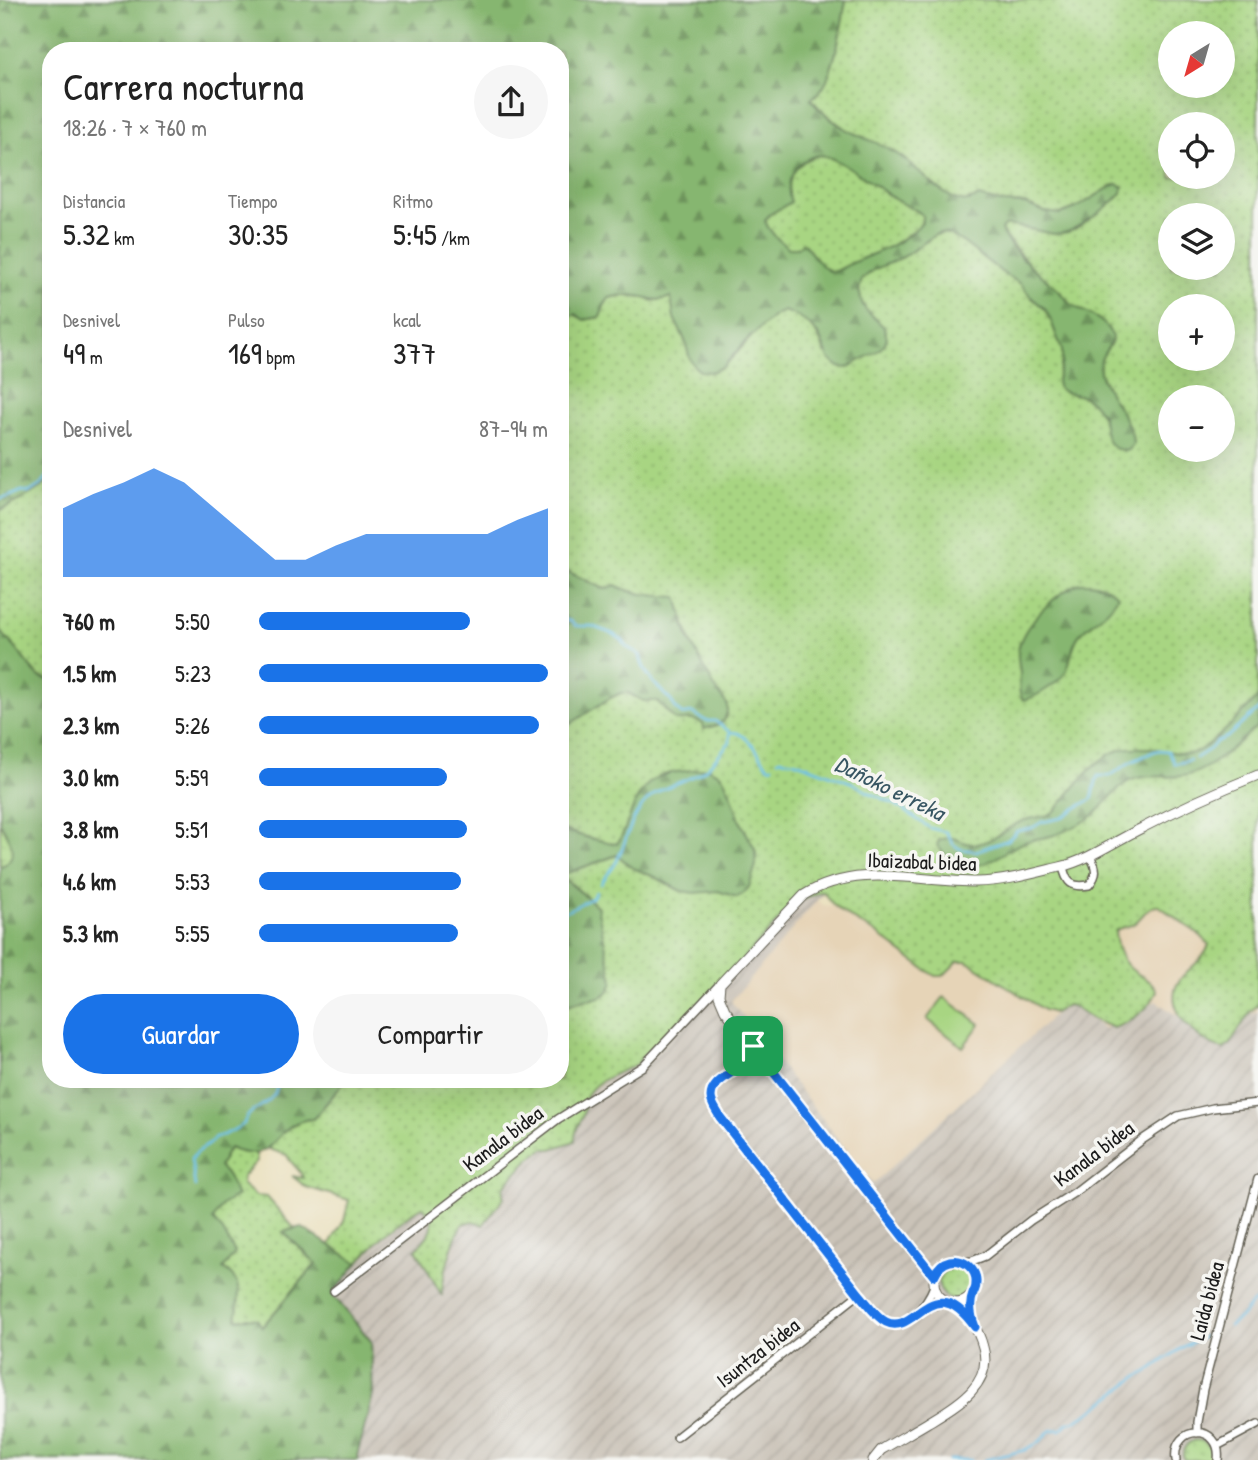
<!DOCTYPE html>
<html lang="es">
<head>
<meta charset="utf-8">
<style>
	:root { --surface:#fff; --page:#f6f6f6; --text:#222; --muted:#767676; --accent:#1a73e8 }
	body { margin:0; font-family:"Patrick Hand",sans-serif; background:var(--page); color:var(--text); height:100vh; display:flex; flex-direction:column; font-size:26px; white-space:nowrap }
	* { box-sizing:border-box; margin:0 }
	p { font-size:23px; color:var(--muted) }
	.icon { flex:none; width:38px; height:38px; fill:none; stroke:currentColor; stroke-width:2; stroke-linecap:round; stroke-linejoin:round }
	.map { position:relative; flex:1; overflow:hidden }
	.sheet { position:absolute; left:42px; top:42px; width:527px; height:1046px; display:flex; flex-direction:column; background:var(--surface); border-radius:28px; box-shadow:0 7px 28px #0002 }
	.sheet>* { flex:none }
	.needle { width:46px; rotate:217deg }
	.fabs { position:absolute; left:1158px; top:21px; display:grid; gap:14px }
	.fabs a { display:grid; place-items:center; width:77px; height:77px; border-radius:50%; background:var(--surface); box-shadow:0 7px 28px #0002; font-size:35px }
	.pin { position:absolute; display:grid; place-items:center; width:60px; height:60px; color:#fff; margin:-30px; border-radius:14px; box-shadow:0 4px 10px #0006 }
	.round { display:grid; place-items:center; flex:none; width:74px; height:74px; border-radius:37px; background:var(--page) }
	.summary { display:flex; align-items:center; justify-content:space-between; height:119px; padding:0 21px }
	h1 { font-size:38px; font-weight:600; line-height:52px }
	.metrics { display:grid; grid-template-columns:repeat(3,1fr); gap:10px; height:119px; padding:7px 21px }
	.metrics div { display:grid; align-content:center }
	.metrics b { font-size:30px; font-weight:600 }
	.metrics small { font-size:19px; font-weight:400 }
	.metrics p { font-size:19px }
	.chart { height:196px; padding:14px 21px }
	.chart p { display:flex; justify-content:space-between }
	.chart svg { width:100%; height:126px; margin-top:7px; fill:var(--accent); opacity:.7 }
	.button { display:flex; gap:14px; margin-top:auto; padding:14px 21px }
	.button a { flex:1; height:80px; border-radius:42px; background:var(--accent); color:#fff; font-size:28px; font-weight:600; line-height:80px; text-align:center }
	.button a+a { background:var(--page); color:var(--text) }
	ul { padding:0 21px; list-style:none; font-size:23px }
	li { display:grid; grid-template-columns:112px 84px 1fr; align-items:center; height:52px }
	li i { height:18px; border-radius:9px; background:var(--accent) }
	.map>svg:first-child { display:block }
	.built { fill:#e6d4b7 }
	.industrial { fill:url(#industrial-furrows) }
	.grass { fill:url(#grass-dots); stroke:#62784f; stroke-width:2; fill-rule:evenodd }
	.forest { fill:url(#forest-firs); stroke:#516946; stroke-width:2; fill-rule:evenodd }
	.pitch { fill:#a8d582; stroke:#62784f; stroke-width:2 }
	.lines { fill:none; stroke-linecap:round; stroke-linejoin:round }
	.stream { stroke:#6cc1e8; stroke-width:2.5 }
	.minor-casing { stroke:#646154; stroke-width:10 }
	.tertiary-casing { stroke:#646154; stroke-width:11 }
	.minor { stroke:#fff; stroke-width:7 }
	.tertiary { stroke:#fff; stroke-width:9 }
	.route-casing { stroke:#fff; stroke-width:14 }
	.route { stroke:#1a73e8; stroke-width:9 }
	.labels { text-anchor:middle; stroke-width:7; stroke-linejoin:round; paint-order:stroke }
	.street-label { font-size:21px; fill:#1c1c1c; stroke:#f6f6f2 }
	.water-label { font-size:23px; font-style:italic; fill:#385663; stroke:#f6f6f2 }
</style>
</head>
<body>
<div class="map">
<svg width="1258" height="1460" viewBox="0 0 1258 1460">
	<defs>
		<pattern id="industrial-furrows" width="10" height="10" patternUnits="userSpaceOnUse" patternTransform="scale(1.75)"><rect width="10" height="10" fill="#cac3b8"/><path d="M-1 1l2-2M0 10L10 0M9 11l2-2" fill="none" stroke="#ada79e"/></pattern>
		<pattern id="grass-dots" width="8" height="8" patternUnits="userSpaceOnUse" patternTransform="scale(1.75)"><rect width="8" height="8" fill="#a8d582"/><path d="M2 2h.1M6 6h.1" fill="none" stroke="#90b670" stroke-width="1.8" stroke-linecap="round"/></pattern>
		<pattern id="forest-firs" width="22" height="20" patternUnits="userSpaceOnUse" patternTransform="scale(1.75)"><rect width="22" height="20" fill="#86b670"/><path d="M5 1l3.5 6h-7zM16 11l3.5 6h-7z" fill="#6d935b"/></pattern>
	</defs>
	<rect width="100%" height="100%" fill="#f6f6f2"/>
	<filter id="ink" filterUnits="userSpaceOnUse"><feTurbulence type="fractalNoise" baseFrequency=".0143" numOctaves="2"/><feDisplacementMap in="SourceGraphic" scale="14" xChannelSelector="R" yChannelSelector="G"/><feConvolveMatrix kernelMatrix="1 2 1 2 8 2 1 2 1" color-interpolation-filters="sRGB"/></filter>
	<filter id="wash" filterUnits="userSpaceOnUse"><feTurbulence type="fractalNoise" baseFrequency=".00686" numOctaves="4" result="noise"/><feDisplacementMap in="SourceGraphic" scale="28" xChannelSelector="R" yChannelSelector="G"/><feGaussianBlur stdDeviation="1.57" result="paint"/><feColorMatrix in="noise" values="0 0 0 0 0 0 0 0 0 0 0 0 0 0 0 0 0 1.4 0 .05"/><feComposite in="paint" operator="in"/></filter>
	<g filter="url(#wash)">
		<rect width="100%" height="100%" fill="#eae0bd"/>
		<path class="built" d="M1258,787V1011L1203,1034L1104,1029L1068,1003L873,1184L731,1001L733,986L811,902L818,901L823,905L832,906L834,901Z"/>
		<path class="industrial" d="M820,892H824L731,1001L873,1184L1068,1002L1104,1029L1156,1001L1203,1034L1258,1011V1460H358L332,1294L376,1243L401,1221L423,1207L432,1218L431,1230L426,1238L442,1291L455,1237L463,1224L473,1221L482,1225L503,1195L504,1187L521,1166L539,1151L545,1149H552L574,1138L586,1100L592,1090L608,1078L632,1068L722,983L795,902Z"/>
		<path class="grass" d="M846,0H1258V1005L1251,1011L1229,1045L1224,1049C1210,1047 1198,1036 1188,1026C1181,1020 1177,1012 1175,1003C1169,973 1204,967 1209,944L1200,935L1159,906C1148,905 1144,915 1136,922C1129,928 1121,926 1115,931C1116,947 1122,963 1135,972C1144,978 1153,981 1157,991C1151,1008 1130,1023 1113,1028L1096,1021L1072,1006L1067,1005L1054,1013L1044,1010L967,961H958L943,976H935C914,963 896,947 876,933C858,921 834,912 824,892H820L795,902L722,983L639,1060L641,1062C624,1072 594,1078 586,1098C584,1104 585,1109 583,1115C580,1124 574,1130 575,1141L552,1149H544L530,1158L504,1187L503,1195L504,1198L483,1225L473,1221L463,1224C454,1234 441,1283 442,1296L416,1249C429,1235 441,1225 423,1207C400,1217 375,1244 358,1263L329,1245L344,1221L349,1200L306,1187L292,1176L303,1178C300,1168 290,1164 287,1155L269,1149C281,1133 292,1120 313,1119L346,1080H560V1007L576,1002L594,999L598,916L597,906L560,874L570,872L618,855L633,868L657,878L681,891H718L737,897L756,865V853L752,844L740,821L731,794L721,775L694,770L659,776L639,795L623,834L617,844L589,838L560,829V655L569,659L567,685L569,708L567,714L604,703L610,698L621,693H628L643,701H657C672,715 673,723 695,719L703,724L726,718C730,704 723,700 715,689C696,662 686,629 677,597C655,596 634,595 615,585L607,589L602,588L560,568V535L564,520L560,517V319L563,320C572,313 575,314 584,320L600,317L604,306L609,298L625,295L643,297L653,301L671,297C675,333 690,345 711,372C738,363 755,321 784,311C808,318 817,330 825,353L877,320L866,310L862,303L859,290L862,279L875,269L903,257L935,235L944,233L949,234L964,243L1004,274L1021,284L1031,297L1045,309L1051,321L1062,350V362L1057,380C1063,384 1070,391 1077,394C1092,401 1099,405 1104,423L1114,403L1099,371L1100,360L1112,341L1098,319L1072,305L1057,289L1038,274L1005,237L1001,230L1004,226L1009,225L1054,234L1075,229L1115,200L1118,198L1123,187L1118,184L1112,186L1076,208L1060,214L1045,212L1030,206L1019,203H1004L978,197C971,201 965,203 957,200C934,190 918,167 897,154C883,144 867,141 853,133C836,124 823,113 811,99C836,79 840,30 846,0ZM1171,33H1223V86H1171ZM1171,124H1223V177H1171ZM1171,215H1223V268H1171ZM1171,306H1223V359H1171ZM1171,397H1223V450H1171Z
			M819,155C844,158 875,187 897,201C906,205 915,208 922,215V222L919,227L891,246L834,272C821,270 812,253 803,243L797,248H789C779,241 769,232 765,221L769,215L790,202C783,180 797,160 819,155Z
			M51,481V680C46,679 44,679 40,677C33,672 23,658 18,651C12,644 5,638 0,630V510L17,502Z
			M0,822C8,838 23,856 0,867Z
			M229,1148L236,1151L256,1154L257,1161L243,1176L242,1184L256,1196L267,1197L295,1229L283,1232L316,1264L261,1328L241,1318L236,1319C239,1299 244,1280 223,1269L212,1220L222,1205L228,1176L219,1167Z
			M939 1283a16 16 0 1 1 32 0a16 16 0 1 1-32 0Z
			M1194,1440C1207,1440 1214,1448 1211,1460H1184C1181,1451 1185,1444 1194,1440Z"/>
		<path class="forest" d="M0,0H846C842,22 835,69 823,87C820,92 816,95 811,99C824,115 839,127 858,135C871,141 885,145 897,154C918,167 934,190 957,200C965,203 970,201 978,197L1004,203L1025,204L1045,212L1060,214L1076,208L1112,186L1118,184L1123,187L1122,193L1115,200L1095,216L1068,232L1054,234L1009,225L1004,226L1001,230C1009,251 1040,273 1056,288C1061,293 1066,300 1071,304C1084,314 1102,316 1110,332C1119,347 1090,354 1103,381C1111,401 1133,422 1133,444L1129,450L1125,451L1114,448L1109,443L1106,436L1102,415L1092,402L1082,396L1064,392L1058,388L1057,380L1062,362V350L1051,321L1045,309L1031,297L1021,284L1004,274L964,243L949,234L940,233L935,235L903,257L875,269L862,279L859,290L862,303L866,310L884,327L887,338L884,345L879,350L847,368L839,367L829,359L819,335L811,326L797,316L784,311L775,315L748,339L723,367L711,372L700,371L695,367L690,359L684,338L674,318L671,297C655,303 652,298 637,296C627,294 619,295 609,298L604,306L600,317L584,320L576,314L560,319V51H51V481L17,502L0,510ZM821,155C847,161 875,187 898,201C906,206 915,208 922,215V222C904,245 875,252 850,264C844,266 837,273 830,271C822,269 809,250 803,243L797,248H789C779,241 769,232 765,221L769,215L791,202C783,180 798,157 821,155Z
			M560,568L602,588L607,589L615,585C634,595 655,596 677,597L688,637L715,688L727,704V712L724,721L718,725L704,729L703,724C694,717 686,721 675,720L657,701H643L628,693H621L610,698L570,724L569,723C568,717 569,713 569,706C568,690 566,676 568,660L560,655Z
			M1080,583C1093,582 1107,586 1118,595C1113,610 1091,622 1080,634C1071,645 1072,657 1067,670C1062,681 1034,699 1023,700C1017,692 1020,683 1020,673C1019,664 1016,655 1019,646C1025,623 1058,591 1080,583Z
			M0,630C5,638 12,643 18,651C23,658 33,672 40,677C44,679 46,679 51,680V1080H346L313,1119C271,1120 279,1170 229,1148L219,1167L228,1176L237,1196L222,1205L213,1220L223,1231L235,1253L223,1269C244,1281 239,1298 236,1319L248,1318L257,1319L262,1327L316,1264L306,1253L283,1232L301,1227L358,1263L332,1294L371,1341L373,1395L357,1456L358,1460H0V867C23,856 8,838 0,822Z
			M1258,697V726C1236,743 1215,768 1188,775C1168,780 1148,772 1129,781C1113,789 1105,808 1090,818C1080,824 1063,833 1051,836C1043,838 1034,839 1025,842C1005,849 989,868 967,866C954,865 944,855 937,845L939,840C959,833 960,846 976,844C994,842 1009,825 1025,820C1037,816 1046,819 1056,810C1073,789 1096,755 1123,749C1131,747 1142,748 1150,748C1164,749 1179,756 1193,753C1210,748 1245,711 1258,697Z
			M707,768L717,772L724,779L731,794L740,821L755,849L756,865L749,887L743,894L737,897L718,891L694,893L681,891L657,878L633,868L617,855L570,872L560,874V829L589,838L617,844C625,833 628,820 633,808C649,768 671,774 707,768Z
			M560,875L597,906L613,981C608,1002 592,997 576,1002C570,1003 566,1006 560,1007Z"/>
		<path class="pitch" d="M944,997L980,1024L963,1047L927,1019Z"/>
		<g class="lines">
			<path class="stream" d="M0,499L8,497L22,491L30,492L42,484L51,472
				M560,619L570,621L576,626H591L613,634L622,640L627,647L640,655C643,675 658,687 671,701C674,705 677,712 682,714C683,715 691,713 693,713L706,721H715L730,732L738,733L743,736L753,745L767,765L769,767L773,766
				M1196,758L1210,749L1217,741L1227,737L1258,710
				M778,760L781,759L794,761L853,783L868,792L893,803L930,828L946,832L953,844L960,849L976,851L1008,840L1017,831L1032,828L1042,822L1062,818L1076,808L1092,799C1095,791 1094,784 1098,776H1110L1129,763L1153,752L1159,750L1168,751L1175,764L1190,760
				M601,884C605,877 610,872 614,866C626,846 628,822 644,804C659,786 680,784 700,773C711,766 721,751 730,742V733
				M560,914L592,898L596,892
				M195,1186L191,1159L197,1152L209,1144L215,1137C227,1136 234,1129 244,1124C247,1109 264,1108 273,1096C277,1092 277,1085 279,1080
				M1229,1326L1240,1318L1252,1303L1258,1301
				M949,1460H971
				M984,1460L1025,1450C1028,1447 1032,1446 1036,1444C1048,1438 1043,1428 1061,1430L1066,1424L1075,1421L1094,1409L1137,1377L1147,1372L1186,1345L1206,1336"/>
		</g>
	</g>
	<g filter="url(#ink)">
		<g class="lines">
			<g class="minor-casing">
				<path id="minor" d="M1063,866C1066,883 1072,888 1089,885C1098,874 1097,868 1090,856
					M763,1059C757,1059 752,1060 746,1062C737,1067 711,1085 711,1097C711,1104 717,1111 720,1117L859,1294C867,1303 875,1317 886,1322C906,1332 928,1302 934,1286
					M963,1262L972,1261L985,1256L1031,1220L1075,1192L1142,1140L1178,1116L1213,1108L1258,1103
					M334,1291L558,1119L643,1066L720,984
					M922,1309L946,1302
					M1197,1433V1422L1203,1389L1258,1179
					M677,1437L859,1294
					M1217,1446L1258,1424
					M1176,1460C1171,1424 1223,1423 1218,1460"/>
			</g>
			<g class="tertiary-casing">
				<path id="tertiary" d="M934 1282a21 21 0 1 1 42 0a21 21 0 1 1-42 0Z
					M934,1277L725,1010L719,996L720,984L804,895C858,862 918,882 976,882C1003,882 1035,873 1060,867C1089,860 1115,841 1142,828C1180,808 1218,791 1258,775
					M873,1460L881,1450C896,1441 912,1432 927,1423C955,1406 994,1385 983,1347C978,1328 968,1314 953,1303"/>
			</g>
			<use href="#minor" class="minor"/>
			<use href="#tertiary" class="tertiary"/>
		</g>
	</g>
	<g class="lines" filter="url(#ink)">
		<g class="route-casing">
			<path id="route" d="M753,1046L934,1276C937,1269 941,1263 950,1261C963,1258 977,1269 976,1283C976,1290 975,1288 973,1294C969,1304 971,1317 975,1327C932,1267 916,1337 886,1322C876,1317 867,1303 859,1294L720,1117C717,1111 711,1104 711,1097C711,1082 732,1074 741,1065C747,1060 750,1053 753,1046Z"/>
		</g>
		<use href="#route" class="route"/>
	</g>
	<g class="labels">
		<g class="street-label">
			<text transform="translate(922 862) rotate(2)" y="7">Ibaizabal bidea</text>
			<text transform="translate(503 1139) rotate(-37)" y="7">Kanala bidea</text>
			<text transform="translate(1094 1154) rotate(-37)" y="7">Kanala bidea</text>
			<text transform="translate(1207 1301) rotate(-75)" y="7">Laida bidea</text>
			<text transform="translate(758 1353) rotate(-38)" y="7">Isuntza bidea</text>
		</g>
		<g class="water-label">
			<text transform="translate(890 788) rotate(26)" y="8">Dañoko erreka</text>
		</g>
	</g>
</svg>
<div class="fabs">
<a><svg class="needle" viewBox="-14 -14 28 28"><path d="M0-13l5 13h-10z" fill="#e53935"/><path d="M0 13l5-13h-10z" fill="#767676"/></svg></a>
<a><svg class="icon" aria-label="locate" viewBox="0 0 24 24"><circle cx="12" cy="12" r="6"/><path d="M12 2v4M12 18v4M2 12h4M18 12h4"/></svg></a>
<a><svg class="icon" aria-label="layers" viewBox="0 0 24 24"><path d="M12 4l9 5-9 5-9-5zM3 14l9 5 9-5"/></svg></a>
<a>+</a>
<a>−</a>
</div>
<div class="pin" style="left:753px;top:1046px;background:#1e9e55"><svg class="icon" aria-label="arrive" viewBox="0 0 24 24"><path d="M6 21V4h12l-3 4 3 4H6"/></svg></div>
<section class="sheet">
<div class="summary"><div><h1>Carrera nocturna</h1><p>18:26 · 7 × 760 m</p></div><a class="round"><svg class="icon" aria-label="share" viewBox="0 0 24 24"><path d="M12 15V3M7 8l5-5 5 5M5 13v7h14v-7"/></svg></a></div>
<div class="metrics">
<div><p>Distancia</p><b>5.32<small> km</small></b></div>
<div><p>Tiempo</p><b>30:35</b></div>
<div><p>Ritmo</p><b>5:45<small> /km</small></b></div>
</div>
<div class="metrics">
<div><p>Desnivel</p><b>49<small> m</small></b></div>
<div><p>Pulso</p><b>169<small> bpm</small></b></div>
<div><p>kcal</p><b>377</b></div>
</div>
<div class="chart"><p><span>Desnivel</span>87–94 m</p>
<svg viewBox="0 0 160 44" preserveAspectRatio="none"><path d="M0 44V20L10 15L20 11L30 6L40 11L50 20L60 29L70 38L80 38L90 33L100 29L110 29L120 29L130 29L140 29L150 24L160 20V44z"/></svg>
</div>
<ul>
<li><b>760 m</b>5:50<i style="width:73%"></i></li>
<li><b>1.5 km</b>5:23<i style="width:100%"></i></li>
<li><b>2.3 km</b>5:26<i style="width:97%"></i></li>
<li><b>3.0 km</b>5:59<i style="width:65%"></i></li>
<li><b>3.8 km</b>5:51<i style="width:72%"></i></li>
<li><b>4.6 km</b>5:53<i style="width:70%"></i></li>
<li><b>5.3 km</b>5:55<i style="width:69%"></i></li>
</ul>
<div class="button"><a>Guardar</a><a>Compartir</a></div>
</section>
</div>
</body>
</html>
